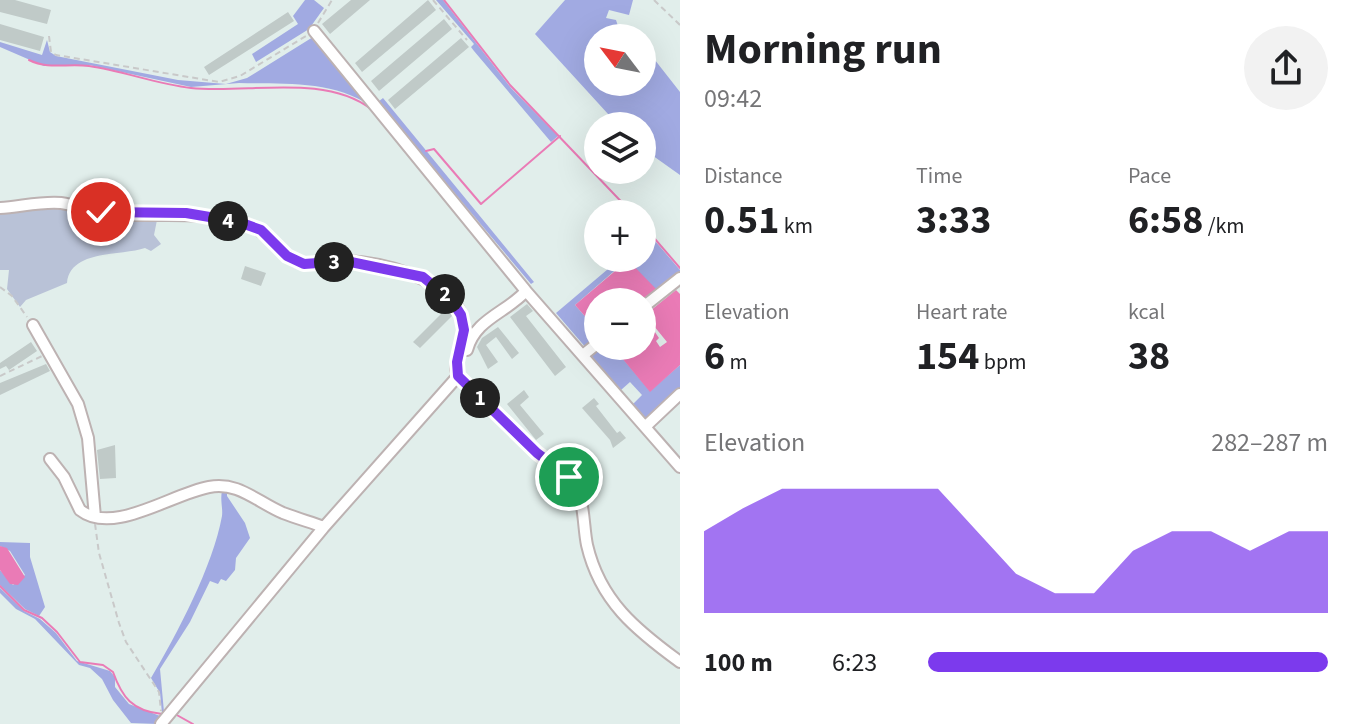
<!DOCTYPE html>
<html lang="en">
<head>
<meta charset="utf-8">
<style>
	:root { --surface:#fff; --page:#f2f2f2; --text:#202124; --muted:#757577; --accent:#7c3aed }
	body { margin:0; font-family:"Source Sans 3",sans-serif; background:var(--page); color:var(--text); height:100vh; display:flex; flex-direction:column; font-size:30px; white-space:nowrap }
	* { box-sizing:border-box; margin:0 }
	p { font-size:26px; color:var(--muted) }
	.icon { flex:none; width:44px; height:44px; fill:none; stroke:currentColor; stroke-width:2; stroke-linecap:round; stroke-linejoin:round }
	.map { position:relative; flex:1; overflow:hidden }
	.details { display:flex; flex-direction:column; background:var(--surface); width:672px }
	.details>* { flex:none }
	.needle { width:52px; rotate:302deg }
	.buttons { position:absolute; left:584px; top:24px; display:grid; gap:16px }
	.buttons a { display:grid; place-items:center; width:72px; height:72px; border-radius:50%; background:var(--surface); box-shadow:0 8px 32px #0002; font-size:40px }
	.pin { position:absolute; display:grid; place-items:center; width:68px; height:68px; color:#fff; margin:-34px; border:4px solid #fff; border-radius:50%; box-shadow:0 2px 8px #0007 }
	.km { position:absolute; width:40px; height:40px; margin:-20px; border-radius:50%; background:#222; color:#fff; font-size:22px; line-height:40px; text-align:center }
	.round { display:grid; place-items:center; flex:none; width:84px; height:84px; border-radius:42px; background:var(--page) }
	.headline { display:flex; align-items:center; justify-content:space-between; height:136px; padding:0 24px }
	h1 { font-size:44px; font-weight:700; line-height:60px }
	.stats { display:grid; grid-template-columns:repeat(3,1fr); gap:12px; height:136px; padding:8px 24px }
	.stats div { display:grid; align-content:center }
	.stats b { font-size:40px; font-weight:700 }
	.stats small { font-size:22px; font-weight:400 }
	.stats p { font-size:22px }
	.chart { height:224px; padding:16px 24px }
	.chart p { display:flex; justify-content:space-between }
	.chart svg { width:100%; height:144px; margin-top:8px; fill:var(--accent); opacity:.7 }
	ul { padding:0 24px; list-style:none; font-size:26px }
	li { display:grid; grid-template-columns:128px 96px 1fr; align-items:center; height:60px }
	li i { height:20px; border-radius:10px; background:var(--accent) }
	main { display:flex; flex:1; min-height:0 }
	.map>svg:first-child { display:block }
	.green { fill:#a1aae2 }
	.cemetery { fill:#b9c2d7 }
	.water { fill:#ea7bb6 }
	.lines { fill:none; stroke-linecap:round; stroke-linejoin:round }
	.stream { stroke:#ea7bb6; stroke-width:2 }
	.building { fill:#c0cac8 }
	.minor-casing { stroke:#bdb2b2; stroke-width:14 }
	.path { stroke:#c9c9c9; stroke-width:2; stroke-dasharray:6 4; stroke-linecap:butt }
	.minor { stroke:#fff; stroke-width:10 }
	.route-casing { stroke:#fff; stroke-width:16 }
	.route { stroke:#7c3aed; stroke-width:10 }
</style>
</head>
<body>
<main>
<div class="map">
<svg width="680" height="724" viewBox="0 0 680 724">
	<rect width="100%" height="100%" fill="#e1eeeb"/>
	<path class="green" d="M305,0H314L324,8L309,29L256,62L252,54L298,24L293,16Z
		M436,0H443L511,88L558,136L551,142L474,51L471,47L474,44Z
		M565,0H633L629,15L609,10L606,18L616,20L622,38H598V82H642V57L651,55L680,92V175L642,148V126H619L535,34Z
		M313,37L371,106C333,80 283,84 239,83L191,87L89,65L44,66L0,47V42L42,55L47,40L50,52L56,56L178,80L226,84L247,78Z
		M383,98L534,282L531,284L378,102Z
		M649,234L680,270V275L642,302L627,260L575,305L598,331V340L587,349L556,313L621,258H642V240Z
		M599,346H612L650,391L680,365V389L646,420L633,404L642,395L630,382L621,390L589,353Z
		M227,487V496L245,523L250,538L236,558L235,570L226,581L221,579L218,584L210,581L190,622L160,669L164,712L162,713L160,693L151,678C177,634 213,566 222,516C223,508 220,500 222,491Z
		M0,542L30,543V557L45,607L39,616L25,609L0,585V570L13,585L25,575L10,551L0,546Z
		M0,588L24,611L40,619L56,633L77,661L110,671L115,677V687L129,704L160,716L158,724L131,723L113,700L102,679L90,668L79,665L35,619L16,609L0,593Z"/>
	<path class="cemetery" d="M44,206L158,215L154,235L161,244L151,251L145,248C123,256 70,249 67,283L26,300L20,307L7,289L9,270H0V210Z"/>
	<path class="water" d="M628,260L657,290L642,302H598V331L575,305Z
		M676,290L680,294V365L650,392L612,346H642L644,316L659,338L656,341L660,347L667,342L645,315Z
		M0,546L7,548L25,577L18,585L10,584L0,570Z"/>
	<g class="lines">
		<path class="stream" d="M444,0L510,85L633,214
			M29,60C49,70 67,63 89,66C123,71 157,84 191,88C246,94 324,73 371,109
			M426,151L434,149L481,204L560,136
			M642,224L680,268
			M0,586L24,610L42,618L57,632L80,662L103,665L113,672C122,697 132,711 162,714
			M175,714L193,724"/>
	</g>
	<path class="building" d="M0,0H15L51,10L47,24L0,12Z
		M351,0H370L330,34L322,24Z
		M428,0L436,10L362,72L355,63Z
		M288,12L294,21L209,75L204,67Z
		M444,19L452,29L379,91L371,81Z
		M0,24L44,37L40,51L0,40Z
		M461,38L469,47L395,109L388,100Z
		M245,266L266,273L261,286L241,279Z
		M527,304L533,311L526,316L566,367L555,376L510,317Z
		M448,307L452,316L420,348L413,342Z
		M498,327L519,353L512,359L496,337L486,345L498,362L488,369L477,347L482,338Z
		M31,342L37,351L9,370L6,366L0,369V363Z
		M46,364L50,371L0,395V383Z
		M524,390L529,397L520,405L544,434L536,440L507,404Z
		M594,398L599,404L596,406L617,433L620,431L626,438L613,448L610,440L582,408Z
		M115,445L116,478L100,479L97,450Z"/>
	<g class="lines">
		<g class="minor-casing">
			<path id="minor" d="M314,31L526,291L680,467
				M0,208C19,207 42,201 61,203C77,205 92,212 109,214C157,218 198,209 248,225C270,232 280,258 302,263C316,266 331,261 345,261C380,262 449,278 461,315C468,334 459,351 456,369L458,376C484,399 507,426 533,449C547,462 564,469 574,485C585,501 583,526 587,545C600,601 636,630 680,662
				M642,308L680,278
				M33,325L78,404L88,438L95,517
				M467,350C475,319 506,313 526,291
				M583,355L598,343
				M646,426L680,394
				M50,459L64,477L80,510C113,536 171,494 209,487C238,481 257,502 283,513C296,518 310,522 324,527
				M161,724L324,527L458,376"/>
		</g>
		<path class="path" d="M433,0L467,40
			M654,0L680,25
			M318,23L332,0
			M49,36L51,52L56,55L219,82L240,76L306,36
			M0,287L12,296L27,317
			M0,376L42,356
			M95,524L99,553L119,623L126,642L159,692L161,711"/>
		<use href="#minor" class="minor"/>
	</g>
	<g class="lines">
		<g class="route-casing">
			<path id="route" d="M101,212L186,213L239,222L261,230L287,256L304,264L346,261L423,277L452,301L461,315L464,330L457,362L458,376L537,453L569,477"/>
		</g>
		<use href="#route" class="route"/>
	</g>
</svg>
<div class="buttons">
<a><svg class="needle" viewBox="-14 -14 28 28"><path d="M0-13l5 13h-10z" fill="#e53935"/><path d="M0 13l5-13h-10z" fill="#757577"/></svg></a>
<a><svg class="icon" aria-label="layers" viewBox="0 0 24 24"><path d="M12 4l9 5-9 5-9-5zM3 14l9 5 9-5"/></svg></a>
<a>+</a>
<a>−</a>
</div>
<div class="pin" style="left:569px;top:477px;background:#1e9e55"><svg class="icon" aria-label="arrive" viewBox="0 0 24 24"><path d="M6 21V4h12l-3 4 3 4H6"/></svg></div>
<div class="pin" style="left:101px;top:212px;background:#d93025"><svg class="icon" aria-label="check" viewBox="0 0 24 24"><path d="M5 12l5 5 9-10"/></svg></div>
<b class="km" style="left:480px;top:398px">1</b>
<b class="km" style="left:445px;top:294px">2</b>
<b class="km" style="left:334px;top:262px">3</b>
<b class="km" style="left:228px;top:221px">4</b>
</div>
<section class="details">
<div class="headline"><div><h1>Morning run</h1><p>09:42</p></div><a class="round"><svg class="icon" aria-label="share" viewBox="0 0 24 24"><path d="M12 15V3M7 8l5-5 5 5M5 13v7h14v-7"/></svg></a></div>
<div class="stats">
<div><p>Distance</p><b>0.51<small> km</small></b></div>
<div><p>Time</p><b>3:33</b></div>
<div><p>Pace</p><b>6:58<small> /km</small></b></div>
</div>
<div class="stats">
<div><p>Elevation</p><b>6<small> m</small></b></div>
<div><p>Heart rate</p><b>154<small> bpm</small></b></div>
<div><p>kcal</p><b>38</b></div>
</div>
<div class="chart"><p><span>Elevation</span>282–287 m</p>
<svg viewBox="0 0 160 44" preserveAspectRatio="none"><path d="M0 44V19L10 12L20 6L30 6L40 6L50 6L60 6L70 19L80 32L90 38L100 38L110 25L120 19L130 19L140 25L150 19L160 19V44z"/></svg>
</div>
<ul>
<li><b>100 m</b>6:23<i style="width:100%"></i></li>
</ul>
</section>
</main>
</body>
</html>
